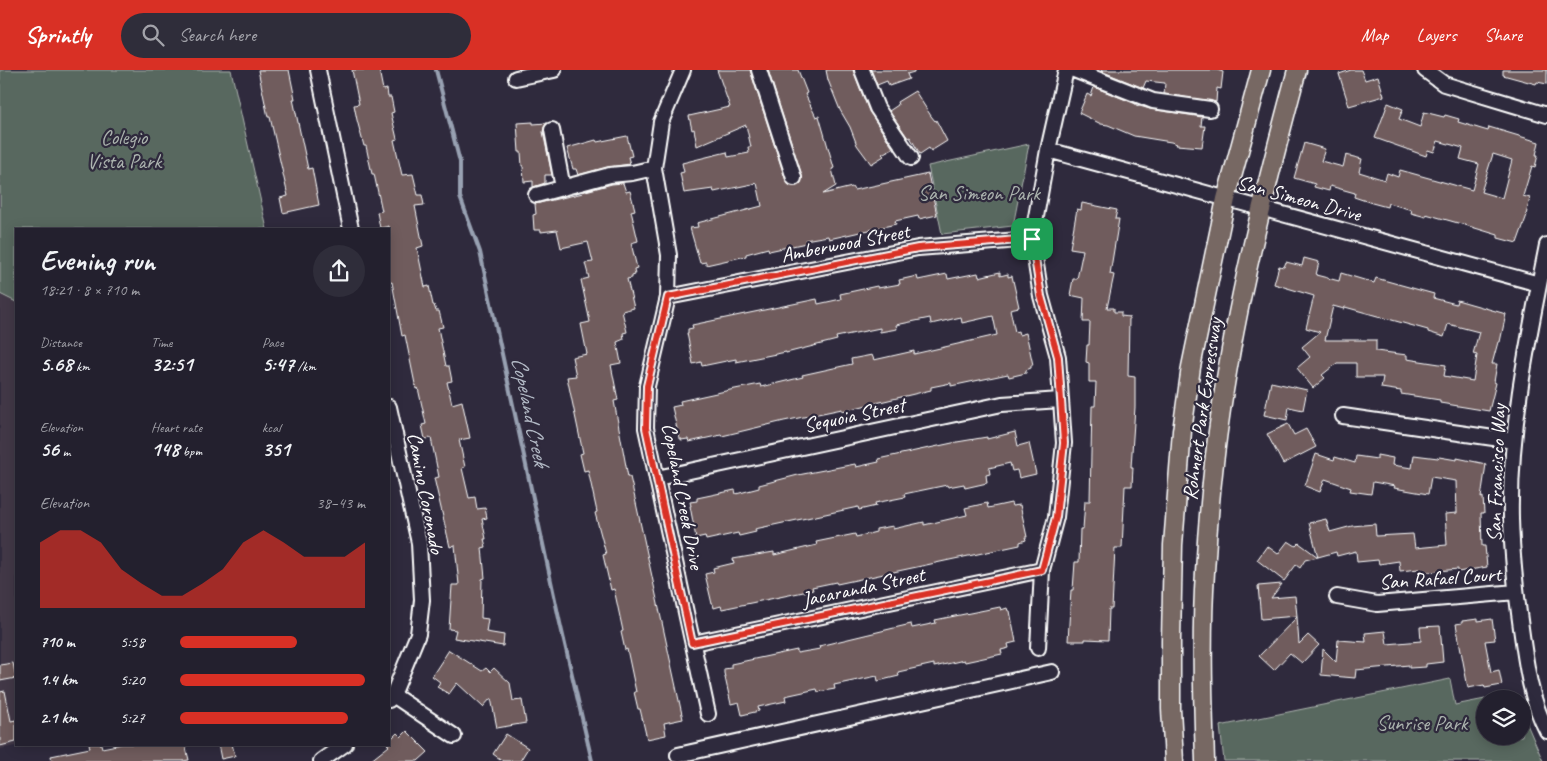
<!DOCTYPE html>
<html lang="en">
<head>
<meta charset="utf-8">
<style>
	:root { --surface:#23202e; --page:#2f2d3a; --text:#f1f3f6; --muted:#a3a3aa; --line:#403e4a; --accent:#d93025 }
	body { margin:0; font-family:Caveat,sans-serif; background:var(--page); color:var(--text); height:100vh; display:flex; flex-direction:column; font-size:19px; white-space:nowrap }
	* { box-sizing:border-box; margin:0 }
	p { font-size:16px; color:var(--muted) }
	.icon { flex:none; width:28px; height:28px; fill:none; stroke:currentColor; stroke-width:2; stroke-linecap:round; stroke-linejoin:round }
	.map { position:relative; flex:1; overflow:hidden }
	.panel { position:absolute; left:15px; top:158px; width:375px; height:518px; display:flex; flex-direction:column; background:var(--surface); border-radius:0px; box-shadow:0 2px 12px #0003,0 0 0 1px var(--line) }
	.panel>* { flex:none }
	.tools { position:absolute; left:1476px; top:620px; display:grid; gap:10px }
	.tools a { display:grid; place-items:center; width:55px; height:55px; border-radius:50%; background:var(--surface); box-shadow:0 2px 12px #0003,0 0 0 1px var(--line); font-size:25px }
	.pin { position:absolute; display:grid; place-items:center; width:42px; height:42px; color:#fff; margin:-21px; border-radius:10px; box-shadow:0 2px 8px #0006 }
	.round { display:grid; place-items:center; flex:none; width:52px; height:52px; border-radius:26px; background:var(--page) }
	.head { display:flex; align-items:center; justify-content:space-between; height:85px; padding:0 25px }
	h1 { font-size:28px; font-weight:700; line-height:38px }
	.stats { display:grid; grid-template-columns:repeat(3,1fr); gap:8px; height:85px; padding:5px 25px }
	.stats div { display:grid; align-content:center }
	.stats b { font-size:21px; font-weight:700 }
	.stats small { font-size:14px; font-weight:400 }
	.stats p { font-size:14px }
	.chart { height:140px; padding:10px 25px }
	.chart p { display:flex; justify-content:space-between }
	.chart svg { width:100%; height:90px; margin-top:5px; fill:var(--accent); opacity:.7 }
	ul { padding:0 25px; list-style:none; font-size:16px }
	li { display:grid; grid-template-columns:80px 60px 1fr; align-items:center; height:38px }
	li i { height:12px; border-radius:6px; background:var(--accent) }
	header { display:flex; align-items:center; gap:30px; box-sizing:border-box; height:70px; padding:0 25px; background:var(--accent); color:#fff }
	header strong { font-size:24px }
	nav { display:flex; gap:28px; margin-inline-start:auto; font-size:18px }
	.search { width:350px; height:45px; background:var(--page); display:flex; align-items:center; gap:12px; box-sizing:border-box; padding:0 18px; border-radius:28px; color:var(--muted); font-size:19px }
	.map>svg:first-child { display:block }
	.built { fill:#423947 }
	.green { fill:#59685f; stroke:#acb4af }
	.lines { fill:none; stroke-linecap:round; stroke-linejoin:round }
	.stream { stroke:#98a1b2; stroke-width:4 }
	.building { fill:#705c5d; stroke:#fff; fill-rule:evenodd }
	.minor-casing { stroke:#fff; stroke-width:18 }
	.major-casing { stroke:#fff; stroke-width:21 }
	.minor { stroke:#2f2a3d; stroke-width:14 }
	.major { stroke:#776864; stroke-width:18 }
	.route-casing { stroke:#fff; stroke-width:10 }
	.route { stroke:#d93025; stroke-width:6 }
	.labels { text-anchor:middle; stroke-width:4.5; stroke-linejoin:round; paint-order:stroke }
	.park-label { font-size:21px; fill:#acb4af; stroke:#2f2a3d }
	.street-label { font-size:21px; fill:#fff; stroke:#2f2a3d }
	.water-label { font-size:22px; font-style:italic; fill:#b2b9c5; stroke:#2f2a3d }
</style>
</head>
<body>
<header>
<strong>Sprintly</strong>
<div class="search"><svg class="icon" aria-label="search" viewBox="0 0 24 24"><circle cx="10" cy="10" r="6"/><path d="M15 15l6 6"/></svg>Search here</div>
<nav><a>Map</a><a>Layers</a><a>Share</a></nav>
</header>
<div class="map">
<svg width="1547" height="691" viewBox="0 0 1547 691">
	<rect width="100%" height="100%" fill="#2f2a3d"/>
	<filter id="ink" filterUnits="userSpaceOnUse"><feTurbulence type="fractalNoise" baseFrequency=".02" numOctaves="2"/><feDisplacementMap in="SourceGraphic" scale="10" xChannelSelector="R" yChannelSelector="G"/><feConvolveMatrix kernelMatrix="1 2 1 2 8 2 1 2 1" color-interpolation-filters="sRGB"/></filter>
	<g filter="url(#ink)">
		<path class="built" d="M0,224L16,232V674H25L0,679Z"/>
		<path class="green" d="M0,0H231L267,159H16V232L0,224Z
			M1029,74L1013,156L942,164L928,96Z
			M1450,609L1455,635L1485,629V666H1522L1523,645L1543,691H1224L1220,656Z"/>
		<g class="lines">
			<path class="stream" d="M436,0L460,92V127L480,182L560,553L592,691"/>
		</g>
		<path class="building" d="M258,0H289L295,29H293L308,99L312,98L319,135L283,143L280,128L288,126L270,47H268Z
			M352,0H379L383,20L387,19L388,27H391L394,42L391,43L397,69L394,70L402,105L413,104L418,125H422L424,135L415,136L423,176L417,178L425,217L429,216L433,235H434L436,241H439L443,257L438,258L446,296H449L452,311L447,312L452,334L462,331L470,368L459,370L465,397L462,398L469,428L475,427L477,439L485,438L487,448L482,449L486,469H484L486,477L482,478L485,508L482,509L481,548L488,549L486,562L504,565L503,576L454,568L456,560L449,559L452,515H459L455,475L450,477L434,408L439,407L431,368L425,369L422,355L426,354L418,318L416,319L405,265L402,266L392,212L389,213V156L380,158L377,142L382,141L374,104H372L366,76H364L357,50L354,35L359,34Z
			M717,0H750L786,111L789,115L797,116L801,113L802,106L768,0H798L807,23L805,24L816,47L819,46L834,98L832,99L836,116L823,124L852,117L854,120L928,104L937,145L919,149L918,146L895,151L896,154L829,169L828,166L805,170L806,173L769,181L768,178L746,184V186L706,195V192L700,193L690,158L698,157L697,153L762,136L757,113L714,122L713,119L684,123L680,103L684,102L682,93L727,82L728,87L749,83L748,77H751L746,55L697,76L694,59L692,60L689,46L730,37Z
			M826,0H853L869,41L893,78L882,84L884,86L871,94L857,75L850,57L840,40L828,10Z
			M871,0H914V2L907,4L909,9L889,16L887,11L877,15Z
			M1102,0H1217L1223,2L1221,19L1217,18L1216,32L1164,24L1165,13L1146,11L1143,18L1101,1Z
			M1351,0H1361L1365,10L1378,6L1384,26L1349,36L1339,4Z
			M1503,0H1547V14L1537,12L1536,14L1503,5Z
			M1094,17L1136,34V35L1150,39L1202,47L1201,56H1205L1202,77L1176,75L1177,74L1171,72L1134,66L1108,55L1101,54L1079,43L1087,24L1091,26Z
			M915,21L931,46L935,51L936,50L947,71L931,81L929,78L920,84L910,67L908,68L889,41L898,35L897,32Z
			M1388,33L1403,39L1399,49L1420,57L1424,42L1444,47L1445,45L1459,49L1458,52L1488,61L1489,57L1539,72L1536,85H1538L1535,97L1532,96L1523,126L1530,128L1526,145H1527L1517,173L1498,168V165L1465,155L1426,144V147L1411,143L1412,140L1388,133L1387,137L1372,133L1354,127L1355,123L1330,116L1329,121L1314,117L1315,114L1294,108L1304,73L1325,79L1321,91L1343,97L1346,85L1362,89L1359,102L1385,110L1387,103L1398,107L1400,100L1472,120L1479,94L1460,89L1463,78L1438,71L1434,82L1428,80L1426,86L1375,68ZM1493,84L1512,90L1502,128L1481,122Z
			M533,52V54L547,53L544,57L543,62L552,105H545V113L533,117V111L524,112L523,96H522L521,82H519L517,53Z
			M627,66L632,86L628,87L630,94L608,97L578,105L576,99H573L567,78L596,70L597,72Z
			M623,113L626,122L630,121L635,140L631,141L638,171L631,173L637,198L634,199L635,205L632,206V208L627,209L634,238L622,241L627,262L623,263L624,269L617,272L621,293L611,295L618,330L614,331L628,407H630L636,433L683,649L664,653L666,665L647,669L640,639H638L634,622H636L627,579L625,580L621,562L623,561L614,519L611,520L603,485L606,484L595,443L597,442L588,400L584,401L580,384L583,383L567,307L576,306L572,287L587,284L581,254L590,252L581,210L589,208L585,193L593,192L588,172L561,178L557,160L541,162V160H534L533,145L536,144L535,134L583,123L582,122L612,114Z
			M1082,133L1117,140L1115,149H1119L1110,204L1114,205L1107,238H1114V242H1121V246L1129,247L1128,306L1135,307V337L1131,397H1133L1132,416H1125L1122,478H1115L1112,539H1109L1108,570L1085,569V571H1068L1071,520H1073L1075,492H1079L1080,459H1083L1085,431H1090L1092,336H1095L1096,312H1089V293L1086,292L1087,275H1089L1090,252H1083L1084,228L1070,225L1073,209H1077L1083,180L1070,178L1077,139L1081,140Z
			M1304,188L1319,192L1316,205L1339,211L1341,203L1374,213L1376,208L1434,224L1433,228L1456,234L1457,230L1506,244L1500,272H1498L1492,294H1497L1494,312L1496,313L1489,341L1440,333V330L1401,324V321L1381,318L1383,307H1356V293H1337L1322,305L1325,308L1313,318L1297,298L1310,287L1302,277L1320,262L1306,258L1314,226L1274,214L1279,196L1284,197L1286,192L1302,196ZM1333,236L1344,239L1345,237L1428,260V262L1444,267L1448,254L1479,262L1473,284L1477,285L1473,311L1444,306L1446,295L1407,289V285L1376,281V270H1325Z
			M1000,202V206L1008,204V207L1012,206L1019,237L1010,239L1015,262L1018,261L1019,265L1026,263L1033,295H1031V298L1026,300V303L1009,307L1008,304L951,316V313L931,317V320L842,341V339L784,351L722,366L721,365L689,372L688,369L681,370V368H679L672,337L681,335L680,331L730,320L760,314L761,317L803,307L802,305L852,294L851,289L872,285L874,290L914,281V284L997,265L993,246L962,253L961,247L931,254L930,248L896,255L897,259L880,262V258L836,267L837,270L786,283V282L736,292V289L702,296L701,292L693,294L687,263H688V259L693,258L692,255L817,229L818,234L841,229L840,224L877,216L878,218L900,214L899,210L917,206L918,210L947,204L948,209L978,203L979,207Z
			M1271,312L1307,320L1303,340L1289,337L1287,350L1264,345Z
			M1288,354L1294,365L1306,359L1316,377L1283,394L1267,364Z
			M1015,362L1018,376L1029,373L1036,404L1019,408L1017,400L1012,401L1010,393L989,398L990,404L986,405L987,413L965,418L964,414L948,417L947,415L904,424L905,427L875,433L876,436L859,440L858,437L755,459L756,462L739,466L738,463L706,470L705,466L696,468L690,436H691L690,432L697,431V428L735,420L736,424L759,418V415L798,405L855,394L856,397L879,392L878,389L957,372L987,367V369Z
			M1316,384L1334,390L1335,387L1355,393L1356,386L1377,389V385L1393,388L1392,395L1412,398L1414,385L1438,388L1439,387L1457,390V388L1486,394L1481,428L1483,427L1484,443H1481L1482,476H1485L1487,497L1458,502V499L1419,503V499L1400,501L1399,491L1379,494L1378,490L1357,492L1356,481L1337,486L1336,482L1318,487L1309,453L1326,449L1330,462L1352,456L1375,454L1376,466L1413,464L1415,478L1447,475L1445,444L1457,443L1456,411L1431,407L1428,424L1394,418L1395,416L1373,412L1371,424L1350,421L1351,418L1325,409L1320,422L1305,416Z
			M987,433L988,438L1011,433L1012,436L1020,435L1027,467H1025L1026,470L1020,472V475L837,514L836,512L812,517L813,520L722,539L721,536L714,538L713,534H712L705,504L714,502L713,498L734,493L733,489L774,482V485L817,475L816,472L855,464L856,467L876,462V459L893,456V459L924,452V455L967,445L965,438Z
			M1288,471L1296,476L1299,473L1318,487L1305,490L1300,498L1296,495L1284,511L1257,490L1267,476L1278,484Z
			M1282,514L1271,528L1295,526L1297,546L1261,549L1258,516Z
			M1000,537L1001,540L1007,538L1008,541H1010L1016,572L1008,574L1009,578L1001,580L1002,584L965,592L964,590L934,597V594L898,602L899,606L878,611L877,606L834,615L835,619L818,622L817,619L785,626L786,631L758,637L759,641L742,645L739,632L731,634L724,603V599L731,598V594L797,580V583L820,579L819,576L894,558L911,554L912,558L936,553L935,550Z
			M1297,547L1299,574L1308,565L1319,575L1302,593L1290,583L1274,600L1259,586Z
			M1478,549V551L1492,549L1495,570L1485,571L1491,602L1499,600L1502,615L1485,618L1484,615L1468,618L1456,554L1462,553V551Z
			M1440,556L1443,592L1426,594V597L1409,598V595L1356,600L1355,608L1321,605L1323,579L1336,592L1338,570L1366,572L1365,563L1385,561L1387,574L1421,571L1420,557Z
			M449,580L482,601L486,598L490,602L494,598L510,613L513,631L522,630L526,653L497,658L491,628L483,637L457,613L449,624L437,617L440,612L432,606Z
			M13,593L16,608L0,611V595Z
			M5,621L11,651L16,650V672L0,676V622Z
			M407,661L428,682L418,691H370L389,676L387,674H389V671L397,663L401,667Z
			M506,664L528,678L520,691H503L493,684Z
			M89,674H101L102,678L122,674H185L189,690L183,691H52L51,686L90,678Z
			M218,674H232L235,686L221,689Z"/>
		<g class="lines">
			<g class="minor-casing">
				<path id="minor" d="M318,0L351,159
					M683,0L661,52L654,98L669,185L668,227L647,316L646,358L708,644
					M759,0L794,108
					M862,0L877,38L911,88
					M1074,0L1153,31L1210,39
					M1425,0L1444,14L1547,45
					M516,8L554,0
					M552,60L563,118
					M1048,80L1539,214
					M536,125L610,105L632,103L654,98
					M1547,175C1529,266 1509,356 1511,449C1512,485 1516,522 1521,558C1526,593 1530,629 1547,661
					M668,227L918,178L1032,169
					M389,337L419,473L422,530L418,564L393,625L389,630
					M1343,346L1514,371
					M657,408L1002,334L1060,330
					M1337,527L1377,534L1516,522
					M693,573L1042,500
					M1038,578L1042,500L1056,447L1064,373L1058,287L1041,226L1032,169L1048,80L1066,0
					M393,625L454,666
					M678,685L1052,602
					M321,691L345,674"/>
			</g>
			<g class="major-casing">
				<path id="major" d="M1174,691L1171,639V570L1173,475L1182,361L1191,297L1226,129L1261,0
					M1205,691C1203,628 1201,564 1205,502C1208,448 1213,393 1221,340C1238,225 1267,112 1297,0"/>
			</g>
			<use href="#minor" class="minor"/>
			<use href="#major" class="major"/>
		</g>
	</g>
	<g class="lines" filter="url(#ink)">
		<g class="route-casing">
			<path id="route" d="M1032,169L1041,226L1058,287L1064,373L1056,447L1042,500L692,573L646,358L647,316L668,227L918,178Z"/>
		</g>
		<use href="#route" class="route"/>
	</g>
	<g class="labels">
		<g class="park-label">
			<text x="124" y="74">Colegio<tspan x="124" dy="24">Vista Park</tspan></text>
			<text x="979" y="130">San Simeon Park</text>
			<text x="1422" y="660">Sunrise Park</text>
		</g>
		<g class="street-label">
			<text transform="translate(1299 128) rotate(15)" y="7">San Simeon Drive</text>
			<text transform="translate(845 173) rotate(-11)" y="7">Amberwood Street</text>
			<text transform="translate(1202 339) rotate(-82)" y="7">Rohnert Park Expressway</text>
			<text transform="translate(854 345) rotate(-12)" y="7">Sequoia Street</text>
			<text transform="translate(1496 403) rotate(-88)" y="7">San Francisco Way</text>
			<text transform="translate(426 423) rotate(79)" y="7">Camino Coronado</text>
			<text transform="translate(683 426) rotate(79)" y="7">Copeland Creek Drive</text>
			<text transform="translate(1440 508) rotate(-4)" y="7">San Rafael Court</text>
			<text transform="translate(863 517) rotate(-12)" y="7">Jacaranda Street</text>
		</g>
		<g class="water-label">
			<text transform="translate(531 341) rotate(78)" y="8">Copeland Creek</text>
		</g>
	</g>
</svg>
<div class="tools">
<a><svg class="icon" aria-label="layers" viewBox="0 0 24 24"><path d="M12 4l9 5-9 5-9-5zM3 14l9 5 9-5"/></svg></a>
</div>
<div class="pin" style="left:1032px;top:169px;background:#1e9e55"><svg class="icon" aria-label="arrive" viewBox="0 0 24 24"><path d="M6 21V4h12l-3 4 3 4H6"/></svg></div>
<section class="panel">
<div class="head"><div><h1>Evening run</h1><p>18:21 · 8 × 710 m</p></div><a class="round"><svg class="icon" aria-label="share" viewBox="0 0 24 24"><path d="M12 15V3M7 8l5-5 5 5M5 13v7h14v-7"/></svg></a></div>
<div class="stats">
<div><p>Distance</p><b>5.68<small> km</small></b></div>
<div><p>Time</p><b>32:51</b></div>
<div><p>Pace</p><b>5:47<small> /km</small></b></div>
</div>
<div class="stats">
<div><p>Elevation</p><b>56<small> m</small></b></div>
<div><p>Heart rate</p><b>148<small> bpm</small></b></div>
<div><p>kcal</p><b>351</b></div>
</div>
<div class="chart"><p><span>Elevation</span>38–43 m</p>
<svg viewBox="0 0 160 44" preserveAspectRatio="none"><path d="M0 44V12L10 6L20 6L30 12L40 25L50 32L60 38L70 38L80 32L90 25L100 12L110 6L120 12L130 19L140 19L150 19L160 12V44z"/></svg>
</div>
<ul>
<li><b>710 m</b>5:58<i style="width:63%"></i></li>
<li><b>1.4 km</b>5:20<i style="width:100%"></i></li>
<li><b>2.1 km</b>5:27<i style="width:91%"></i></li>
</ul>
</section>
</div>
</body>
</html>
